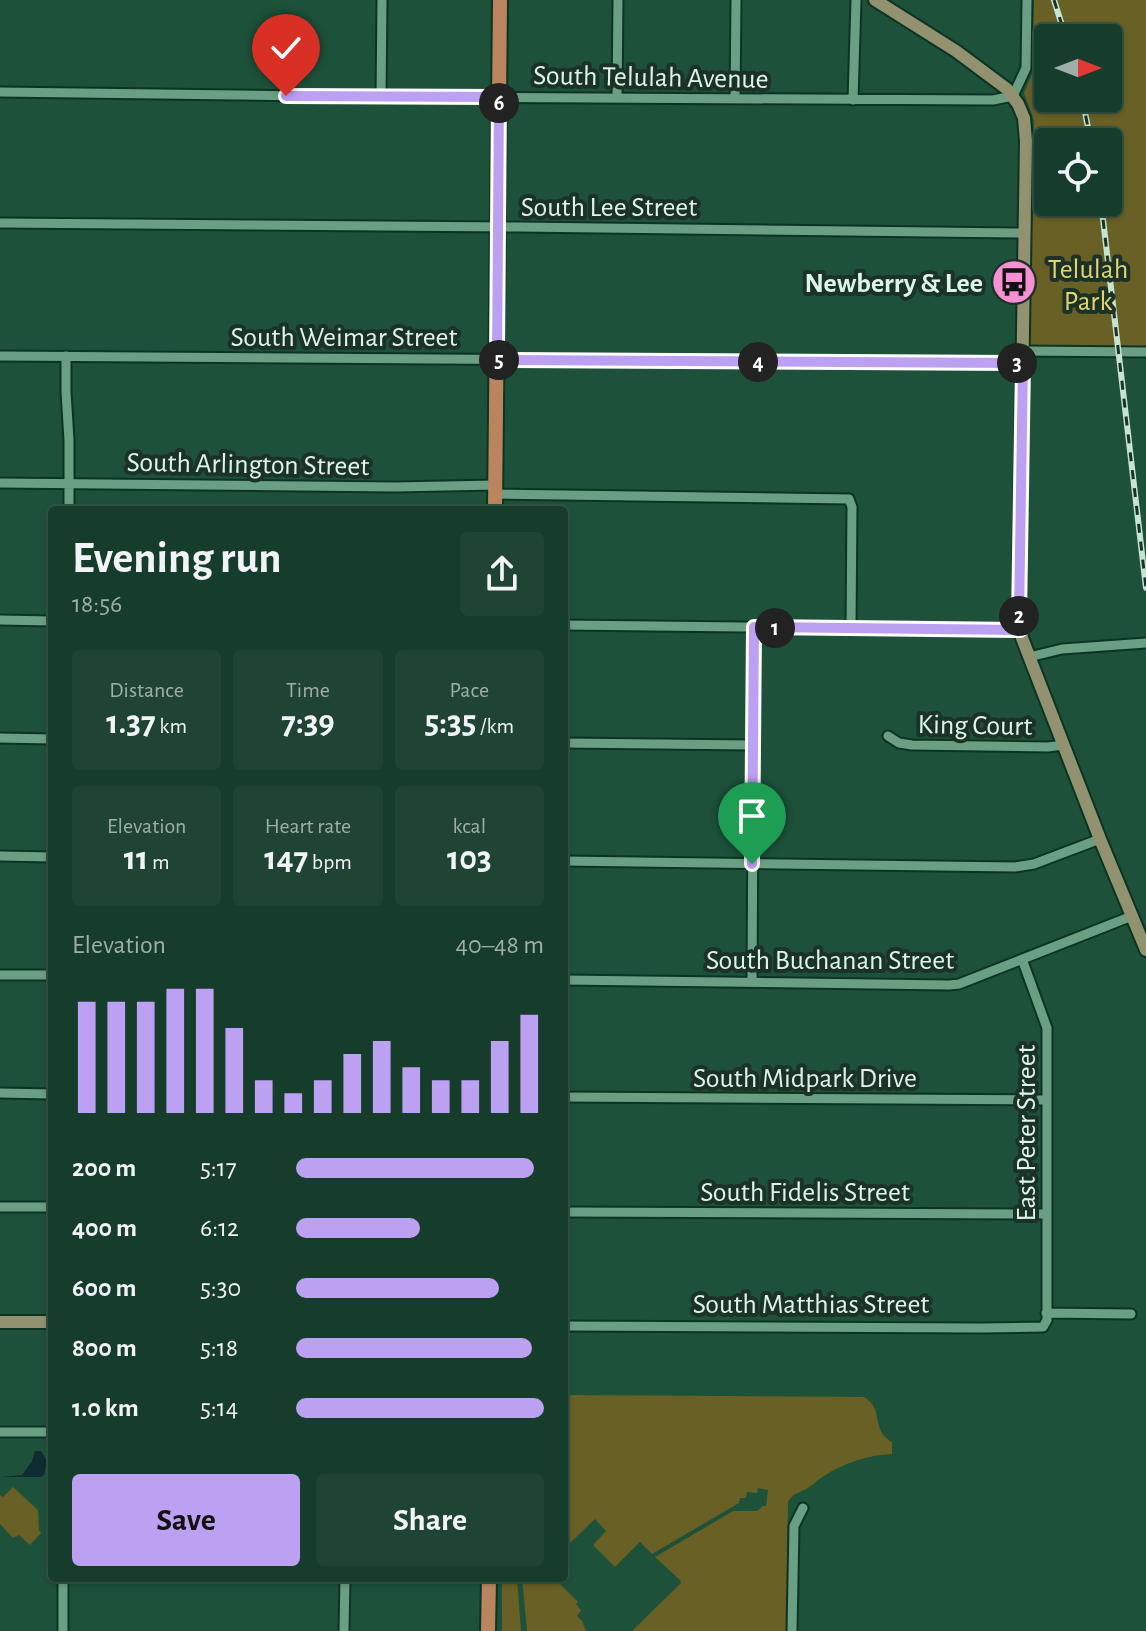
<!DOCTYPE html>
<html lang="en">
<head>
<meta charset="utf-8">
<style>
	:root { --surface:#163d2c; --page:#1f4434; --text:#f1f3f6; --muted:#9eaea9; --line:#355648; --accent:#bca0f2 }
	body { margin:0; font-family:"Alegreya Sans",sans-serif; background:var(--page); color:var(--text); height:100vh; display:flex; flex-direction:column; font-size:30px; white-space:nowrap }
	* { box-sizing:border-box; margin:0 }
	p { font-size:26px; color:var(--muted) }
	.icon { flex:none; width:44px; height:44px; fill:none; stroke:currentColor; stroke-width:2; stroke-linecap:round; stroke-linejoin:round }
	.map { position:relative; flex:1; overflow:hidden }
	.drawer { position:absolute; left:48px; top:506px; width:520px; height:1076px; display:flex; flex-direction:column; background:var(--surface); border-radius:8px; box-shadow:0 2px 6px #0004,0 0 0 2px var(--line) }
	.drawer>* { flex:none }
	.needle { width:52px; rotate:90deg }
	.tools { position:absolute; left:1034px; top:24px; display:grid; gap:16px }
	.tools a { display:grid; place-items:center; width:88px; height:88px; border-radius:8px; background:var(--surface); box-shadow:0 2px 6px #0004,0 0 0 2px var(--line); font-size:40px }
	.pin { position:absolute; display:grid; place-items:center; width:68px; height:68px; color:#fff; margin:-82px -34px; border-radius:50% 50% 50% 0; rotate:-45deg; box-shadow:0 0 8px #0007 }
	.pin .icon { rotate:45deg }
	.km { position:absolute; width:40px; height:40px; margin:-20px; border-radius:50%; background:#222; color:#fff; font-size:22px; line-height:40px; text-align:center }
	.round { display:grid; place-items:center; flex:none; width:84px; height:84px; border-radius:8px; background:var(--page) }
	.head { display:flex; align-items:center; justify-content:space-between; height:136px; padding:0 24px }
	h1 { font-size:44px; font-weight:700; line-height:60px }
	.metrics { display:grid; grid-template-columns:repeat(3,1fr); gap:12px; height:136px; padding:8px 24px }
	.metrics div { display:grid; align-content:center; border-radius:8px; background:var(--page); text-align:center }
	.metrics b { font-size:34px; font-weight:700 }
	.metrics small { font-size:22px; font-weight:400 }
	.metrics p { font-size:22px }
	.chart { height:224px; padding:16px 24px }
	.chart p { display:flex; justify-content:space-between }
	.chart svg { width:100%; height:144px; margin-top:8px; stroke:var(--accent); stroke-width:6 }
	.action { display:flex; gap:16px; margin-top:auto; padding:16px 24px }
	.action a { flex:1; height:92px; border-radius:8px; background:var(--accent); color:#111; font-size:32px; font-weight:700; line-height:92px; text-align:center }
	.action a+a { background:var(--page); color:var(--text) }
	ul { padding:0 24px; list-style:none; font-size:26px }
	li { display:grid; grid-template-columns:128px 96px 1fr; align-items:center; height:60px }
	li i { height:20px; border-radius:10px; background:var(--accent) }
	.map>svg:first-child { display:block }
	.green { fill:#686025; fill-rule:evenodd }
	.water { fill:#0f2b34 }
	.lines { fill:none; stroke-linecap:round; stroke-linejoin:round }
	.street-casing { stroke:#0c3423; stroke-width:13 }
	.secondary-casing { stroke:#0c3423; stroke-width:16 }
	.primary-casing { stroke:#0c3423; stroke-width:18 }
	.street { stroke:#6b9f84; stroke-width:9 }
	.secondary { stroke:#929271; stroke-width:12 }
	.primary { stroke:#ba855e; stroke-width:14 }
	.rail-casing { stroke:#c6e4d3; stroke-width:6 }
	.rail { stroke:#1c3226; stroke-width:3; stroke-dasharray:9; stroke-linecap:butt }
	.route-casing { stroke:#fff; stroke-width:16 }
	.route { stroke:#bca0f2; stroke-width:10 }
	.labels { text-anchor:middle; stroke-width:8; stroke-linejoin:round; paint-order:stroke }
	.street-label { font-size:28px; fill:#dbf6e6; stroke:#1c3226 }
	.park-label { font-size:28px; fill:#e3d46f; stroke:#1c3226 }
	.poi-label { font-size:28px; font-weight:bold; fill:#dbf6e6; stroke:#1c3226; text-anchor:end }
</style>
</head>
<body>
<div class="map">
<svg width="1146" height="1631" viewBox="0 0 1146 1631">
	<rect width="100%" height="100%" fill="#1d513a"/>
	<path class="green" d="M1034,0H1146V346H1030L1034,120L1024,93L1032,74ZM1048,38H1108V98H1048ZM1048,142H1108V202H1048Z
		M564,1395L864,1397C885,1409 870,1430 892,1442V1454C868,1455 844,1463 824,1476C817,1480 810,1488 802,1491C794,1495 794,1493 788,1502L786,1631H632L681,1583L680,1580L655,1557L733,1511H757L763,1506H766L768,1490L758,1488L757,1493L747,1492L746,1498H740L739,1503L652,1554L640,1542L615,1567L593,1545L606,1531L595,1519L569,1544L570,1546L564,1552Z
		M13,1487L38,1510L39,1530L41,1533L30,1545L19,1535L13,1538L0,1524V1495L3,1497Z
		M502,1578H517L521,1631H502Z
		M522,1578H554L578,1602L576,1604L581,1610L577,1616L582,1621L586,1631H527Z"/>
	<path class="water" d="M35,1451H41L47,1461L44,1475L41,1477H0L22,1475L32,1461Z"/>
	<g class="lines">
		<g class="street-casing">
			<path id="street" d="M0,92L381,97L993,100L1013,96L1026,68L1027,0
				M381,97L382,0
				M617,98L618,0
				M735,99L736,0
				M853,100L856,0
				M0,223L519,227L1025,233
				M1023,351L1146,352
				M0,356L1023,363
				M66,356V392L69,440V510
				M0,483L395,487L496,485
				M496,494L849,499L852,507L851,629
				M0,620L52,621
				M564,625L1020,630
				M1029,657L1062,649L1146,643
				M888,736L899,743L912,745L1048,747L1063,745
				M0,738L52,739
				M564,743L752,745
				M0,856L52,857
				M564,861L1015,867L1034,864L1100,839
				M0,975H52
				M564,980L949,985L959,984L1132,916
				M752,982L754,627
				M0,1093L52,1094
				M564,1097L1047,1100
				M0,1207H52
				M564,1212L1046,1214
				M1046,1313L1131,1314
				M564,1326L981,1328L1043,1327L1047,1320V1028L1022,959
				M0,1432H52
				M63,1631V1578
				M344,1631L345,1578
				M792,1631L794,1526L803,1508"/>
		</g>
		<g class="secondary-casing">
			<path id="secondary" d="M875,0L956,51L1007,89L1018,104L1024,118L1026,141L1019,583V618L1022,638L1100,839L1146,950
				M0,1322H52"/>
		</g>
		<g class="primary-casing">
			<path id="primary" d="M495,510L500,0
				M488,1631L489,1578"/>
		</g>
		<use href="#street" class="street"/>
		<use href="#secondary" class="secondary"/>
		<use href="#primary" class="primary"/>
		<g class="rail-casing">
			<path id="rail" d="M1054,0L1066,38
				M1082,98L1091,142
				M1101,202L1146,588
				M1063,210V202"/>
		</g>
		<use href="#rail" class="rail"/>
	</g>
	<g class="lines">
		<g class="route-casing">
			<path id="route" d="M286,96L499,97L497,360L1023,363L1019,618L1020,630L754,627L752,864"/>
		</g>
		<use href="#route" class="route"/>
	</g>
	<defs>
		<g id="bus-disc" transform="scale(2.3)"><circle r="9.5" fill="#f591d2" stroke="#1c3226"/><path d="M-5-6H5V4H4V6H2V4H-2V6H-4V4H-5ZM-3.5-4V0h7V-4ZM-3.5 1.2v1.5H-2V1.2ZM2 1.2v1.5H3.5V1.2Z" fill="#111"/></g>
	</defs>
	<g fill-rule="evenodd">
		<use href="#bus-disc" x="1014" y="282"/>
	</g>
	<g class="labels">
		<g class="street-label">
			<text transform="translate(651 76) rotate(1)" y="10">South Telulah Avenue</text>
			<text x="609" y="216">South Lee Street</text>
			<text x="344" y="346">South Weimar Street</text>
			<text transform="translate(248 463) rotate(1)" y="10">South Arlington Street</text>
			<text transform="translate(975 724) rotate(1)" y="10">King Court</text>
			<text x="830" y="969">South Buchanan Street</text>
			<text x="805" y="1087">South Midpark Drive</text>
			<text transform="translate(1025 1133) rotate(-90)" y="10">East Peter Street</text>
			<text x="805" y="1201">South Fidelis Street</text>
			<text x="811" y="1313">South Matthias Street</text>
		</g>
		<g class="park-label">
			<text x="1088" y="278">Telulah<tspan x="1088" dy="32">Park</tspan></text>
		</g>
		<g class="poi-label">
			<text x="983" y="292">Newberry &amp; Lee</text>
		</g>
	</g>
</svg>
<div class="tools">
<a><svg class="needle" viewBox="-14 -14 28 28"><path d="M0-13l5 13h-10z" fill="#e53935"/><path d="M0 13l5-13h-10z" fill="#9eaea9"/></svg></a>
<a><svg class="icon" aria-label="locate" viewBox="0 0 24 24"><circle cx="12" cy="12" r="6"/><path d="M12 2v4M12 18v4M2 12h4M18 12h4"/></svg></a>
</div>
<div class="pin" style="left:752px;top:864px;background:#1e9e55"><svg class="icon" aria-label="arrive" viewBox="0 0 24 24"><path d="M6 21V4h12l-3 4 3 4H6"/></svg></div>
<div class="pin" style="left:286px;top:96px;background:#d93025"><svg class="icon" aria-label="check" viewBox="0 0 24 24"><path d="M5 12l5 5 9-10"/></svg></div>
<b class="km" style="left:775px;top:628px">1</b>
<b class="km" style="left:1019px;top:616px">2</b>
<b class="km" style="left:1017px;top:363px">3</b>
<b class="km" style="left:758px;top:362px">4</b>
<b class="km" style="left:499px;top:360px">5</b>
<b class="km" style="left:499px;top:103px">6</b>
<section class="drawer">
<div class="head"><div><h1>Evening run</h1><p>18:56</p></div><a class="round"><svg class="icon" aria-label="share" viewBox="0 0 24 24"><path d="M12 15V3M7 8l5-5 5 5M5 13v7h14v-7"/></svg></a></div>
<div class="metrics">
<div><p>Distance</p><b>1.37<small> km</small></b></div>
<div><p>Time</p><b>7:39</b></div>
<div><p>Pace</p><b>5:35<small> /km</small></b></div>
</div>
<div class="metrics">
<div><p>Elevation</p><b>11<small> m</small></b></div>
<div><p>Heart rate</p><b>147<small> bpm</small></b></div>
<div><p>kcal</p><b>103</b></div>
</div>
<div class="chart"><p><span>Elevation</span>40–48 m</p>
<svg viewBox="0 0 160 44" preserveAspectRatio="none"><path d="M5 44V10M15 44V10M25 44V10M35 44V6M45 44V6M55 44V18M65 44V34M75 44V38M85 44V34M95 44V26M105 44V22M115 44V30M125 44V34M135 44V34M145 44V22M155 44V14"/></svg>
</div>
<ul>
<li><b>200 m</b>5:17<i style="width:96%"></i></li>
<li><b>400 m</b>6:12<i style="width:50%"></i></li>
<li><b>600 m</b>5:30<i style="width:82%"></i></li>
<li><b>800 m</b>5:18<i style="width:95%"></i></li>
<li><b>1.0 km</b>5:14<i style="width:100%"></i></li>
</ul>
<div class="action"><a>Save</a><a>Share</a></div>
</section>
</div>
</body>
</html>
